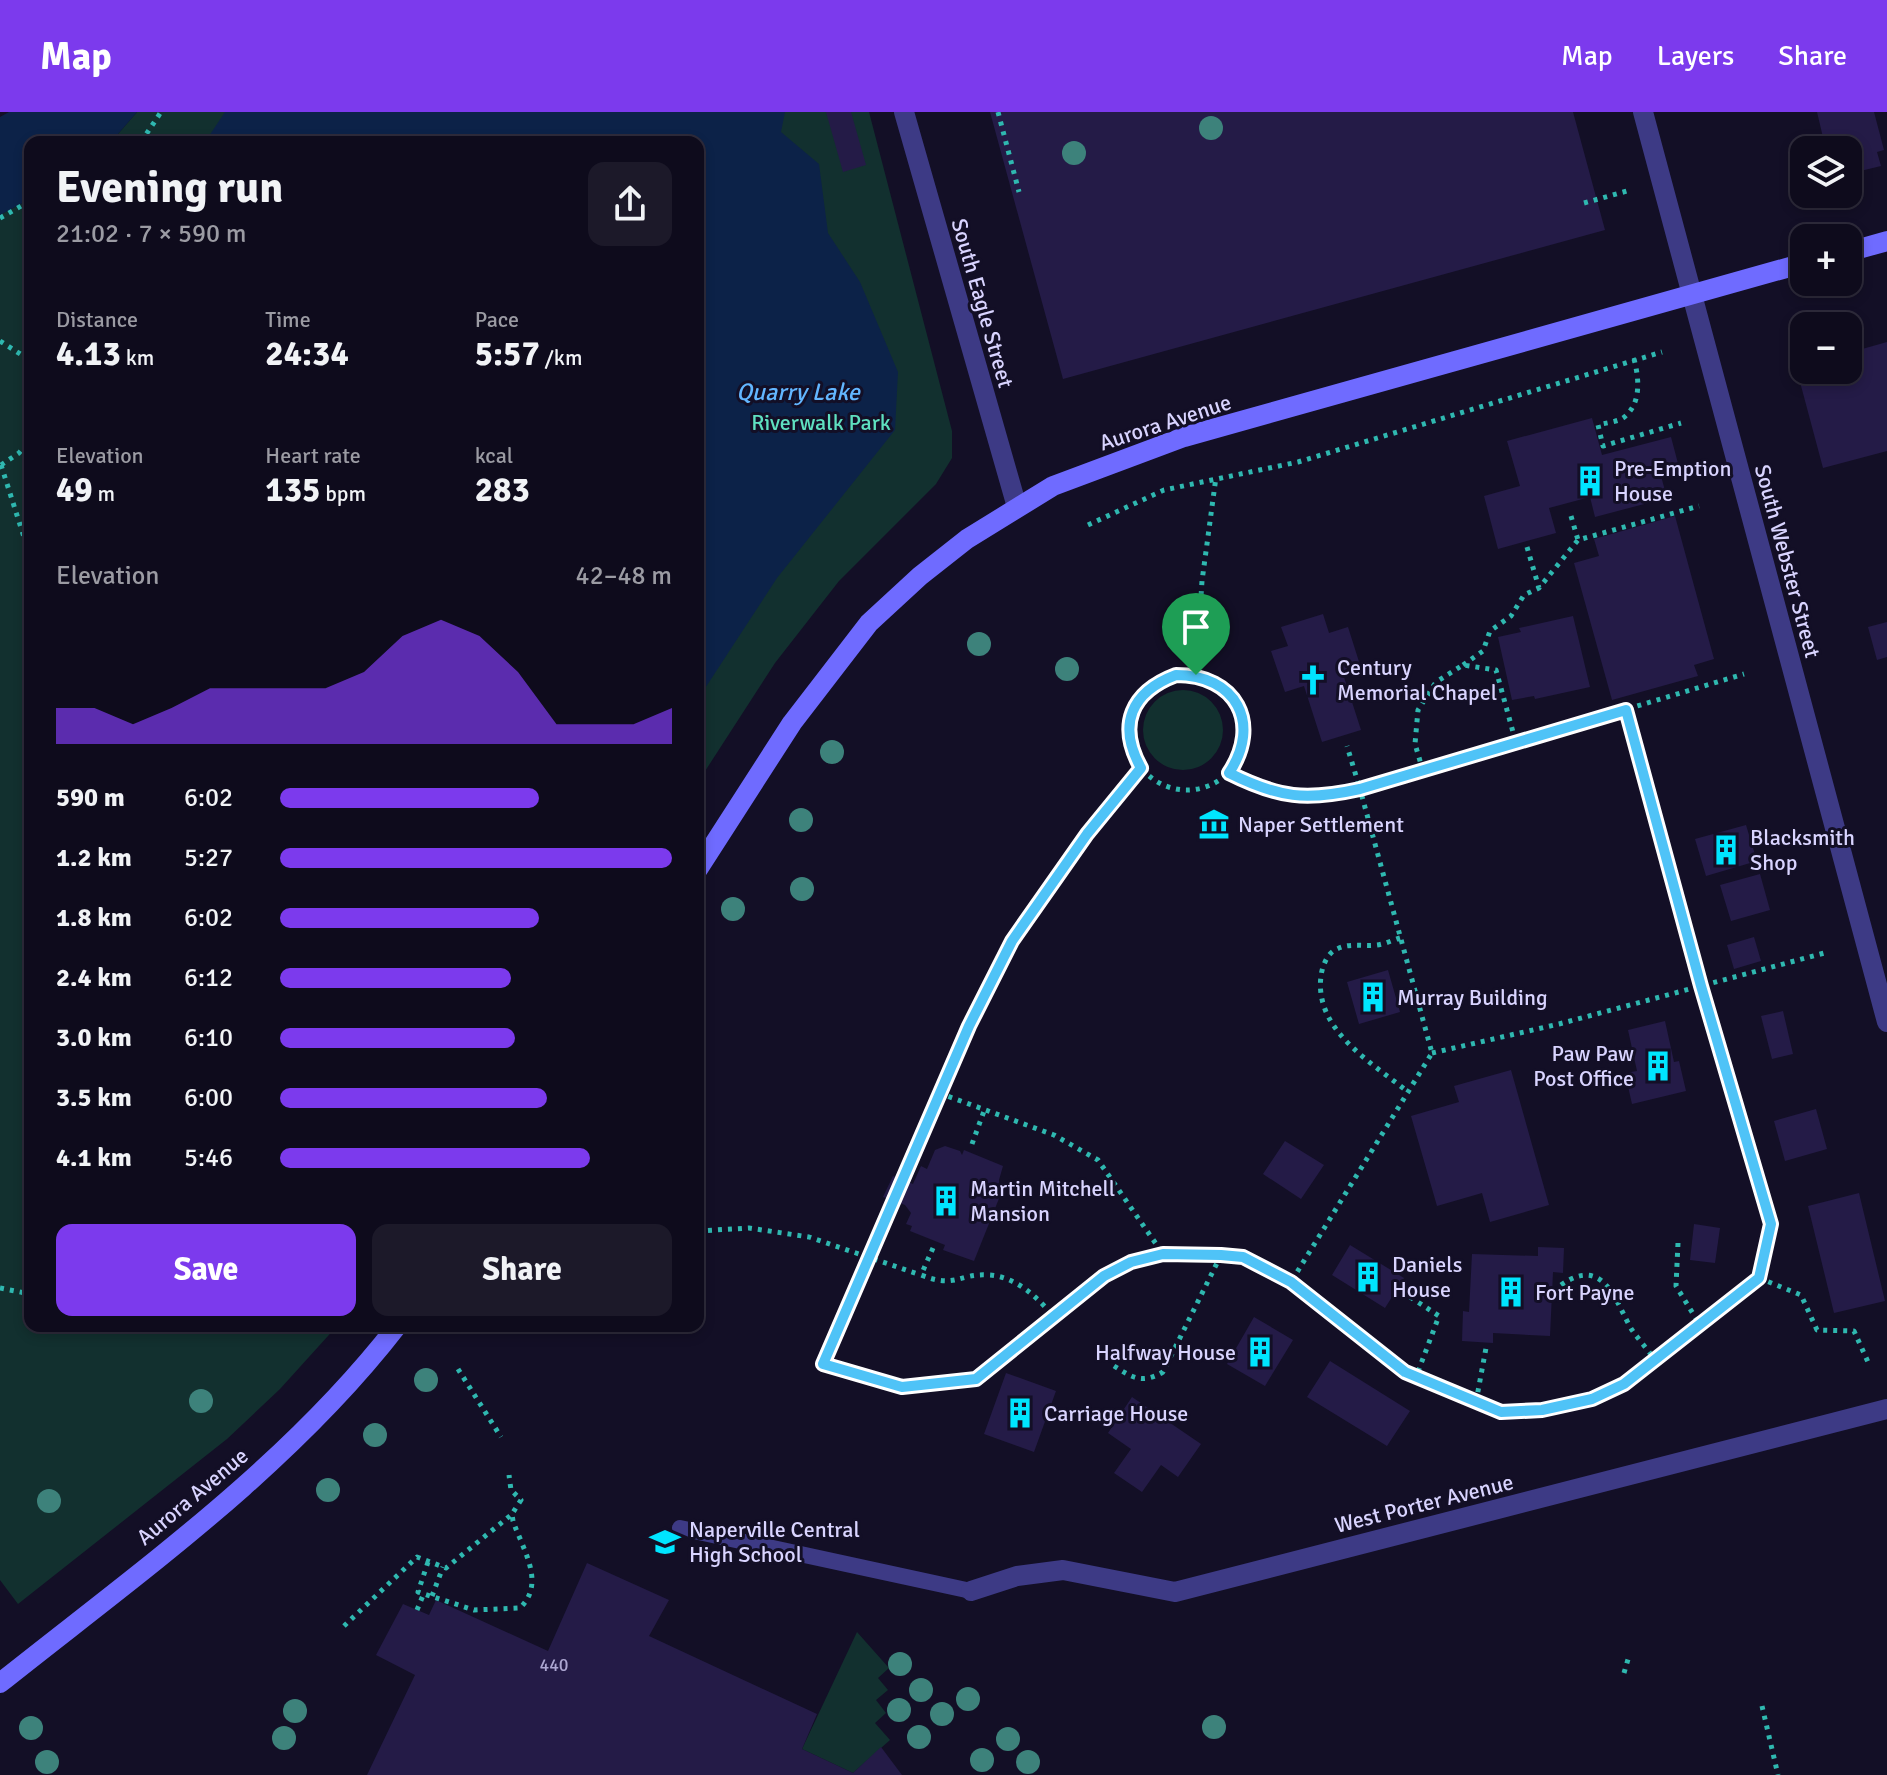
<!DOCTYPE html>
<html lang="en">
<head>
<meta charset="utf-8">
<style>
	:root { --surface:#0e0b1c; --page:#1c1929; --text:#f1f3f6; --muted:#9b9ba3; --line:#2e2b3b; --accent:#7c3aed }
	body { margin:0; font-family:Signika,sans-serif; background:var(--page); color:var(--text); height:100vh; display:flex; flex-direction:column; font-size:30px; white-space:nowrap }
	* { box-sizing:border-box; margin:0 }
	p { font-size:26px; color:var(--muted) }
	.icon { flex:none; width:44px; height:44px; fill:none; stroke:currentColor; stroke-width:2; stroke-linecap:round; stroke-linejoin:round }
	.map { position:relative; flex:1; overflow:hidden }
	.details { position:absolute; left:24px; top:24px; width:680px; height:1196px; display:flex; flex-direction:column; background:var(--surface); border-radius:16px; box-shadow:0 4px 12px #0003,0 0 0 2px var(--line) }
	.details>* { flex:none }
	.buttons { position:absolute; left:1790px; top:24px; display:grid; gap:16px }
	.buttons a { display:grid; place-items:center; width:72px; height:72px; border-radius:16px; background:var(--surface); box-shadow:0 4px 12px #0003,0 0 0 2px var(--line); font-size:40px }
	.pin { position:absolute; display:grid; place-items:center; width:68px; height:68px; color:#fff; margin:-82px -34px; border-radius:50% 50% 50% 0; rotate:-45deg; box-shadow:0 0 8px #0007 }
	.pin .icon { rotate:45deg }
	.round { display:grid; place-items:center; flex:none; width:84px; height:84px; border-radius:16px; background:var(--page) }
	.overview { display:flex; align-items:center; justify-content:space-between; height:136px; padding:0 32px }
	h1 { font-size:44px; font-weight:700; line-height:60px }
	.figures { display:grid; grid-template-columns:repeat(3,1fr); gap:12px; height:136px; padding:8px 32px }
	.figures div { display:grid; align-content:center }
	.figures b { font-size:34px; font-weight:700 }
	.figures small { font-size:22px; font-weight:400 }
	.figures p { font-size:22px }
	.chart { height:224px; padding:16px 32px }
	.chart p { display:flex; justify-content:space-between }
	.chart svg { width:100%; height:144px; margin-top:8px; fill:var(--accent); opacity:.7 }
	.cta { display:flex; gap:16px; margin-top:auto; padding:16px 32px }
	.cta a { flex:1; height:92px; border-radius:16px; background:var(--accent); color:#fff; font-size:32px; font-weight:700; line-height:92px; text-align:center }
	.cta a+a { background:var(--page); color:var(--text) }
	ul { padding:0 32px; list-style:none; font-size:26px }
	li { display:grid; grid-template-columns:128px 96px 1fr; align-items:center; height:60px }
	li i { height:20px; border-radius:10px; background:var(--accent) }
	header { display:flex; align-items:center; gap:48px; box-sizing:border-box; height:112px; padding:0 40px; background:var(--accent); color:#fff }
	header strong { font-size:38px }
	nav { display:flex; gap:44px; margin-inline-start:auto; font-size:28px }
	.map>svg:first-child { display:block }
	.green { fill:#12302f }
	.water { fill:#0c2248 }
	.building { fill:#241b47 }
	.lines { fill:none; stroke-linecap:round; stroke-linejoin:round }
	.path { stroke:#2fb8b0; stroke-width:5; stroke-dasharray:4 6; stroke-linecap:butt }
	.lane { stroke:#3d3a85; stroke-width:16 }
	.street { stroke:#3d3a85; stroke-width:20 }
	.secondary { stroke:#6f6bff; stroke-width:20 }
	.tree { fill:#3d827b }
	.route-casing { stroke:#fff; stroke-width:16 }
	.route { stroke:#4fc3f7; stroke-width:10 }
	.labels { text-anchor:middle; stroke-width:6; stroke-linejoin:round; paint-order:stroke }
	.number-label { font-size:18px; fill:#aca6d1 }
	.street-label { font-size:22px; fill:#d9d4ff; stroke:#130f26 }
	.park-label { font-size:22px; fill:#5fe0c0; stroke:#130f26 }
	.poi-label { font-size:22px; fill:#d9d4ff; stroke:#130f26; text-anchor:start }
	.water-label { font-size:24px; font-style:italic; fill:#62b6ff; stroke:#130f26 }
</style>
</head>
<body>
<header>
<strong>Map</strong>
<nav><a>Map</a><a>Layers</a><a>Share</a></nav>
</header>
<div class="map">
<svg width="1887" height="1663" viewBox="0 0 1887 1663">
	<rect width="100%" height="100%" fill="#130f26"/>
	<path class="green" d="M137,0H869L952,319V346L936,372L839,469L775,551L698,670V30H111Z
		M30,87V1214H337L280,1277L227,1327L18,1492L0,1468V103Z
		M1143 618a40 40 0 1 1 80 0a40 40 0 1 1-80 0Z
		M857,1520L889,1556L878,1566L888,1578L876,1588L886,1601L875,1611L890,1628L853,1661L802,1637Z"/>
	<path class="water" d="M9,0H137L111,30H30V87L0,103V5Z
		M225,0H785L781,20L819,52L828,121L860,170L898,260L895,318L777,466L698,587V30H205Z"/>
	<path class="building" d="M826,0H851L866,53L843,60Z
		M990,0H1573L1605,118L1063,267Z
		M1817,0H1874L1884,38L1877,40L1881,54L1848,62V38H1826Z
		M1887,230V339L1823,356L1796,255L1804,253V258H1848V241Z
		M1592,306L1602,343L1671,325L1680,359L1661,364L1667,386L1595,405L1590,385L1549,396L1556,421L1498,437L1484,384L1520,374L1507,329Z
		M1675,404L1714,547L1694,553L1698,564L1612,588L1574,451L1599,444L1594,427Z
		M1323,502L1329,521L1348,515L1361,556L1343,562L1361,618L1322,630L1304,574L1285,580L1271,539L1288,534L1281,515Z
		M1573,504L1590,575L1535,587L1534,584L1512,588L1498,525L1521,520L1519,516Z
		M1887,510V545L1877,548L1868,515Z
		M1746,713L1757,749L1706,764L1695,727Z
		M1760,762L1770,798L1731,809L1720,773Z
		M1754,825L1761,849L1734,857L1727,833Z
		M1388,858L1400,900L1359,912L1347,870Z
		M1783,899L1793,942L1772,947L1761,904Z
		M1665,909L1674,950L1679,949L1686,979L1632,992L1625,961L1637,959L1628,918Z
		M1511,958L1549,1093L1490,1110L1482,1081L1437,1094L1411,1004L1459,990L1454,974Z
		M1816,997L1827,1037L1785,1049L1774,1009Z
		M1285,1029L1324,1053L1301,1087L1263,1062Z
		M945,1034L960,1039L962,1043L964,1038L1003,1054L999,1068L1000,1084L974,1149L943,1138L945,1133L910,1119L912,1114L906,1112L911,1101L905,1093L883,1085L893,1064L913,1072L921,1054L927,1057L935,1038Z
		M1859,1081L1885,1189L1834,1201L1808,1094Z
		M1694,1112L1720,1116L1715,1151L1690,1148Z
		M1350,1133L1404,1166L1385,1196L1332,1163Z
		M1538,1135L1564,1136L1563,1161L1553,1160L1550,1224L1493,1221V1231L1462,1229L1463,1199L1469,1200L1472,1142L1538,1144Z
		M1254,1205L1293,1228L1265,1274L1227,1252Z
		M1330,1249L1410,1299L1387,1334L1307,1285Z
		M1006,1261L1056,1279L1034,1340L984,1322Z
		M1132,1285L1201,1332L1178,1365L1161,1353L1142,1380L1114,1361L1131,1337L1108,1321Z
		M587,1451L669,1488L649,1524L817,1602L802,1637L853,1661L881,1635L902,1663H367L415,1563L376,1543L403,1492L429,1503L436,1488L548,1539Z"/>
	<g class="lines">
		<path class="path" d="M998,0L1019,80
			M141,30L161,0
			M1584,91L1627,79
			M0,106L30,89
			M0,229L25,245L30,254
			M1634,247C1639,266 1642,292 1623,306C1617,310 1604,311 1598,313L1603,334L1681,311
			M1,353L30,444
			M1,353L19,341L30,328
			M1571,404L1578,428
			M1088,413L1164,378L1298,350L1662,240
			M1527,435L1539,476
			M1463,553L1483,539L1490,519L1511,504L1524,483L1539,476L1578,428L1699,394
			M1129 620a58 58 0 1 1 116 0a58 58 0 1 1-116 0Z
			M1196,563L1202,469L1216,365
			M1626,598L1701,874L1771,1112L1759,1166L1624,1272L1592,1287L1542,1298L1501,1300L1405,1260L1291,1170L1432,941L1360,677L1744,562
			M1141,656L1087,722L1012,829L969,914L823,1252L902,1275L976,1267L1104,1164L1131,1150L1163,1142L1243,1145L1291,1170
			M1423,659L1415,632L1418,598L1436,570L1463,553L1496,558L1516,631
			M1229,661C1278,686 1306,689 1360,677L1347,634
			M1400,826C1393,828 1385,832 1377,833C1362,835 1349,830 1335,838C1327,842 1322,855 1321,864C1314,918 1371,950 1408,980
			M1432,941L1559,912L1828,840
			M939,981L1054,1023L1098,1048L1163,1142
			M972,1032L984,999
			M698,1119L749,1116L809,1125L921,1163
			M1678,1131L1676,1174L1700,1213
			M933,1136L921,1163C956,1177 959,1161 988,1163C1016,1164 1038,1186 1055,1206
			M1759,1166L1801,1183L1817,1218L1854,1219L1868,1250
			M1561,1173C1605,1142 1616,1192 1632,1218C1639,1228 1648,1238 1655,1248
			M0,1176L30,1182
			M1410,1185L1439,1204L1416,1265
			M1114,1254C1133,1266 1142,1272 1163,1260L1221,1143
			M458,1257L501,1325
			M1476,1290L1486,1236
			M428,1450L418,1480L474,1498L520,1496C546,1471 523,1438 513,1409L512,1402L521,1388L511,1378L509,1363
			M432,1484L443,1455
			M417,1498L424,1481
			M344,1514L417,1445L446,1456L511,1403
			M1624,1561L1629,1544
			M1762,1594L1778,1663"/>
		<path class="lane" d="M680,1416L971,1479"/>
		<path class="street" d="M904,0L1017,395
			M1643,0L1887,910
			M971,1479L1017,1464L1063,1458L1175,1480L1887,1297"/>
		<path class="secondary" d="M1848,140L1887,129
			M698,757L792,611L869,511L920,464L967,427L1053,374L1184,325L1804,151
			M0,1571C138,1461 288,1355 397,1214"/>
	</g>
	<g class="tree">
		<circle cx="1211" cy="16" r="12"/>
		<circle cx="1074" cy="41" r="12"/>
		<circle cx="979" cy="532" r="12"/>
		<circle cx="1067" cy="557" r="12"/>
		<circle cx="832" cy="640" r="12"/>
		<circle cx="801" cy="708" r="12"/>
		<circle cx="802" cy="777" r="12"/>
		<circle cx="733" cy="797" r="12"/>
		<circle cx="426" cy="1268" r="12"/>
		<circle cx="201" cy="1289" r="12"/>
		<circle cx="375" cy="1323" r="12"/>
		<circle cx="328" cy="1378" r="12"/>
		<circle cx="49" cy="1389" r="12"/>
		<circle cx="900" cy="1552" r="12"/>
		<circle cx="921" cy="1578" r="12"/>
		<circle cx="968" cy="1587" r="12"/>
		<circle cx="899" cy="1598" r="12"/>
		<circle cx="295" cy="1599" r="12"/>
		<circle cx="942" cy="1602" r="12"/>
		<circle cx="1214" cy="1615" r="12"/>
		<circle cx="31" cy="1616" r="12"/>
		<circle cx="919" cy="1625" r="12"/>
		<circle cx="284" cy="1626" r="12"/>
		<circle cx="1008" cy="1627" r="12"/>
		<circle cx="982" cy="1648" r="12"/>
		<circle cx="47" cy="1650" r="12"/>
		<circle cx="1028" cy="1650" r="12"/>
	</g>
	<g class="lines">
		<g class="route-casing">
			<path id="route" d="M1176,563C1236,563 1262,611 1229,661C1279,686 1306,689 1360,677L1626,598L1701,874L1771,1112L1759,1166L1624,1272L1592,1287L1542,1298L1501,1300L1405,1260L1291,1170L1243,1145L1221,1143L1163,1142L1131,1150L1104,1164L976,1267L902,1275L823,1252L969,914L1012,829L1087,722L1141,656C1117,613 1131,580 1176,563Z"/>
		</g>
		<use href="#route" class="route"/>
	</g>
	<defs>
		<g id="building-bare" transform="scale(2.4)"><path d="M-4-6H4V6H1V3H-1V6H-4ZM-2.5-4.3h1.7v1.8h-1.7ZM.8-4.3h1.7v1.8H.8ZM-2.5-1h1.7V.8h-1.7ZM.8-1h1.7V.8H.8Z" fill="#00e5ff" stroke="#130f26" stroke-width="2.5" paint-order="stroke"/></g>
		<g id="church-bare" transform="scale(2.4)"><path d="M-1.2-6h2.4v3.5h3.3v2.4h-3.3V6h-2.4V-.1h-3.3v-2.4h3.3Z" fill="#00e5ff" stroke="#130f26" stroke-width="2.5" paint-order="stroke"/></g>
		<g id="museum-bare" transform="scale(2.4)"><path d="M0-6L6-3V-2H-6V-3ZM-5-1h2V3h-2ZM-1-1h2V3h-2ZM3-1h2V3H3ZM-6 4H6V6H-6Z" fill="#00e5ff" stroke="#130f26" stroke-width="2.5" paint-order="stroke"/></g>
		<g id="school-bare" transform="scale(2.4)"><path d="M0-5L7-2L0 1L-7-2ZM-4 1L0 2.5L4 1V4Q0 6-4 4Z" fill="#00e5ff" stroke="#130f26" stroke-width="2.5" paint-order="stroke"/></g>
	</defs>
	<g fill-rule="evenodd">
		<use href="#building-bare" x="1590" y="369"/>
		<use href="#church-bare" x="1313" y="568"/>
		<use href="#museum-bare" x="1214" y="712"/>
		<use href="#building-bare" x="1726" y="738"/>
		<use href="#building-bare" x="1373" y="885"/>
		<use href="#building-bare" x="1658" y="954"/>
		<use href="#building-bare" x="946" y="1089"/>
		<use href="#building-bare" x="1368" y="1165"/>
		<use href="#building-bare" x="1511" y="1180"/>
		<use href="#building-bare" x="1260" y="1240"/>
		<use href="#building-bare" x="1020" y="1301"/>
		<use href="#school-bare" x="665" y="1430"/>
	</g>
	<g class="labels">
		<g class="number-label">
			<text x="554" y="1559">440</text>
		</g>
		<g class="street-label">
			<text transform="translate(983 191) rotate(74)" y="8">South Eagle Street</text>
			<text transform="translate(1165 310) rotate(-18)" y="8">Aurora Avenue</text>
			<text transform="translate(1788 449) rotate(75)" y="8">South Webster Street</text>
			<text transform="translate(192 1384) rotate(-40)" y="8">Aurora Avenue</text>
			<text transform="translate(1424 1391) rotate(-14)" y="8">West Porter Avenue</text>
		</g>
		<g class="park-label">
			<text x="821" y="318">Riverwalk Park</text>
		</g>
		<g class="poi-label">
			<text x="1614" y="364">Pre-Emption<tspan x="1614" dy="25">House</tspan></text>
			<text x="1337" y="563">Century<tspan x="1337" dy="25">Memorial Chapel</tspan></text>
			<text x="1238" y="720">Naper Settlement</text>
			<text x="1750" y="733">Blacksmith<tspan x="1750" dy="25">Shop</tspan></text>
			<text x="1397" y="893">Murray Building</text>
			<text x="1634" y="949" text-anchor="end">Paw Paw<tspan x="1634" dy="25">Post Office</tspan></text>
			<text x="970" y="1084">Martin Mitchell<tspan x="970" dy="25">Mansion</tspan></text>
			<text x="1392" y="1160">Daniels<tspan x="1392" dy="25">House</tspan></text>
			<text x="1535" y="1188">Fort Payne</text>
			<text x="1236" y="1248" text-anchor="end">Halfway House</text>
			<text x="1044" y="1309">Carriage House</text>
			<text x="689" y="1425">Naperville Central<tspan x="689" dy="25">High School</tspan></text>
		</g>
		<g class="water-label">
			<text x="798" y="288">Quarry Lake</text>
		</g>
	</g>
</svg>
<div class="buttons">
<a><svg class="icon" aria-label="layers" viewBox="0 0 24 24"><path d="M12 4l9 5-9 5-9-5zM3 14l9 5 9-5"/></svg></a>
<a>+</a>
<a>−</a>
</div>
<div class="pin" style="left:1196px;top:563px;background:#1e9e55"><svg class="icon" aria-label="arrive" viewBox="0 0 24 24"><path d="M6 21V4h12l-3 4 3 4H6"/></svg></div>
<section class="details">
<div class="overview"><div><h1>Evening run</h1><p>21:02 · 7 × 590 m</p></div><a class="round"><svg class="icon" aria-label="share" viewBox="0 0 24 24"><path d="M12 15V3M7 8l5-5 5 5M5 13v7h14v-7"/></svg></a></div>
<div class="figures">
<div><p>Distance</p><b>4.13<small> km</small></b></div>
<div><p>Time</p><b>24:34</b></div>
<div><p>Pace</p><b>5:57<small> /km</small></b></div>
</div>
<div class="figures">
<div><p>Elevation</p><b>49<small> m</small></b></div>
<div><p>Heart rate</p><b>135<small> bpm</small></b></div>
<div><p>kcal</p><b>283</b></div>
</div>
<div class="chart"><p><span>Elevation</span>42–48 m</p>
<svg viewBox="0 0 160 44" preserveAspectRatio="none"><path d="M0 44V33L10 33L20 38L30 33L40 27L50 27L60 27L70 27L80 22L90 11L100 6L110 11L120 22L130 38L140 38L150 38L160 33V44z"/></svg>
</div>
<ul>
<li><b>590 m</b>6:02<i style="width:66%"></i></li>
<li><b>1.2 km</b>5:27<i style="width:100%"></i></li>
<li><b>1.8 km</b>6:02<i style="width:66%"></i></li>
<li><b>2.4 km</b>6:12<i style="width:59%"></i></li>
<li><b>3.0 km</b>6:10<i style="width:60%"></i></li>
<li><b>3.5 km</b>6:00<i style="width:68%"></i></li>
<li><b>4.1 km</b>5:46<i style="width:79%"></i></li>
</ul>
<div class="cta"><a>Save</a><a>Share</a></div>
</section>
</div>
</body>
</html>
